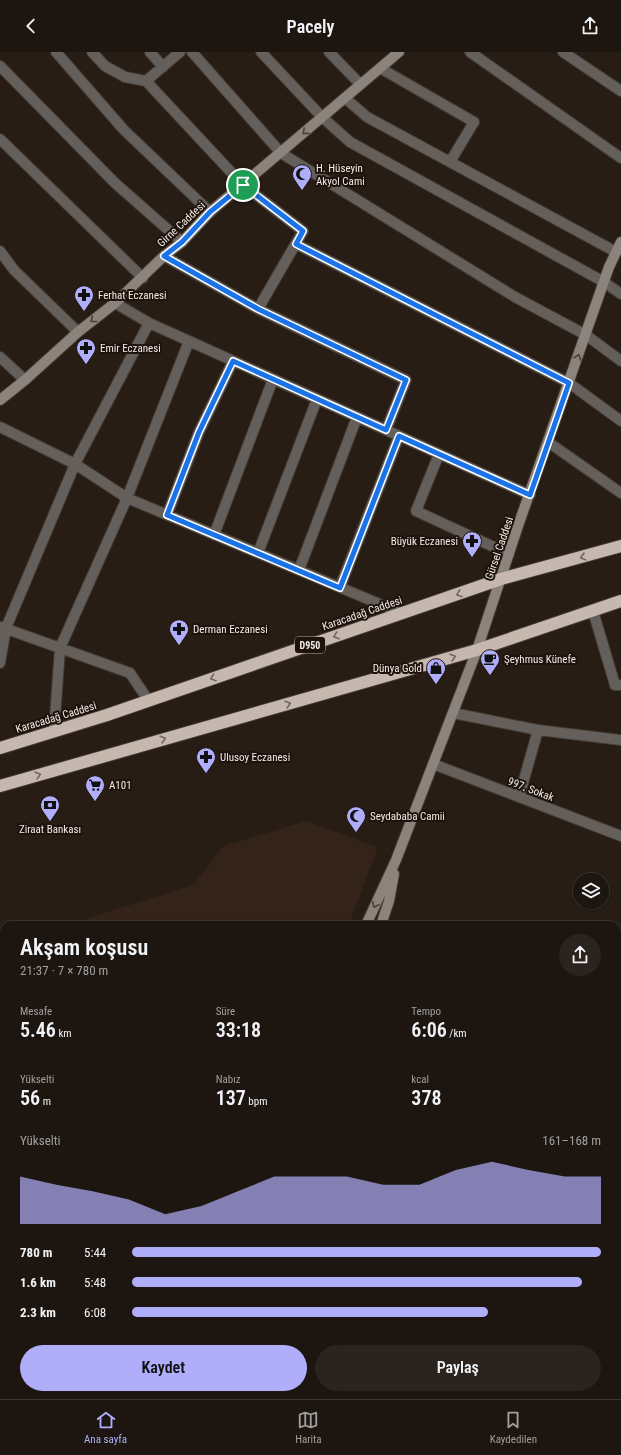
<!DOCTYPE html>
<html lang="tr">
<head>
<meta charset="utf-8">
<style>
	:root { --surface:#1d1610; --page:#2a231e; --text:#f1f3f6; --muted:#a09f9f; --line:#3b3530; --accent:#b0aefa }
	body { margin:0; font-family:"Roboto Condensed",sans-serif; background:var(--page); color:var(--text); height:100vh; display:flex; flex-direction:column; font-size:15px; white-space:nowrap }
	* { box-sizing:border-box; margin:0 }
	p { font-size:13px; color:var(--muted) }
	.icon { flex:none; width:22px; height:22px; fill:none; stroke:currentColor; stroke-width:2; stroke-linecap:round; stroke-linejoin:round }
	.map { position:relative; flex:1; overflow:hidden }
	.side { position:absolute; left:0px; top:869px; width:621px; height:478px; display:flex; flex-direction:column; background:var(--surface); border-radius:12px 12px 0 0; box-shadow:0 1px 3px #0004,0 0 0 1px var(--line) }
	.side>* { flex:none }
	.controls { position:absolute; left:573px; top:821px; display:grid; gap:8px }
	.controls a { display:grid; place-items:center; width:36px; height:36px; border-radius:50%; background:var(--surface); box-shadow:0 1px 3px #0004,0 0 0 1px var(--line); font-size:20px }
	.pin { position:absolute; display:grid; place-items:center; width:34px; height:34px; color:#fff; margin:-17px; border:2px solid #fff; border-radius:50%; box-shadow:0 1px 4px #0007 }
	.round { display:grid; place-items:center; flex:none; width:42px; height:42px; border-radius:21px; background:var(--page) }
	.summary { display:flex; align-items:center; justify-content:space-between; height:68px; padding:0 20px }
	h1 { font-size:22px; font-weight:600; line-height:30px }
	.stats { display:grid; grid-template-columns:repeat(3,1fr); gap:6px; height:68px; padding:4px 20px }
	.stats div { display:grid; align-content:center }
	.stats b { font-size:20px; font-weight:600 }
	.stats small { font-size:11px; font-weight:400 }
	.stats p { font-size:11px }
	.chart { height:112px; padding:8px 20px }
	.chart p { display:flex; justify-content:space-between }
	.chart svg { width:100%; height:72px; margin-top:4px; fill:var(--accent); opacity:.7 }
	.cta { display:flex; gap:8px; margin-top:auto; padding:8px 20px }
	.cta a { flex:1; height:46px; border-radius:24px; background:var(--accent); color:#111; font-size:16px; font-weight:600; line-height:46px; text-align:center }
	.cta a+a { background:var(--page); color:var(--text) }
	ul { padding:0 20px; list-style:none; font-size:13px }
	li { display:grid; grid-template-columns:64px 48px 1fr; align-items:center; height:30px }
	li i { height:10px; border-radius:5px; background:var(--accent) }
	header { display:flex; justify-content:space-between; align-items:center; height:52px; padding:0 20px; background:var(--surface); font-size:18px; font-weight:600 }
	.tabs { display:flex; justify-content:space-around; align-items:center; height:56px; border-top:1px solid var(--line); background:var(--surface); font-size:11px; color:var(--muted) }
	.tabs a { display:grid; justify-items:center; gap:2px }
	.tabs .selected { color:var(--accent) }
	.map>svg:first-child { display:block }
	.built { fill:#332318 }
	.green { fill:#312e56 }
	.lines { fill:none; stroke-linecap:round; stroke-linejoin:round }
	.street-casing { stroke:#433a32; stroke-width:12 }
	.secondary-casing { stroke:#433a32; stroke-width:12 }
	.highway-casing { stroke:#433a32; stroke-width:14 }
	.street { stroke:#645f5b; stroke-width:10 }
	.secondary { stroke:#8c837d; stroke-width:10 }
	.highway { stroke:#c7b8af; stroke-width:12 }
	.oneway { stroke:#494039 }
	.oneway2 { stroke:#72665e }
	.route-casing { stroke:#fff; stroke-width:8 }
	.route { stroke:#1a73e8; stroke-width:5 }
	.labels { text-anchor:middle; stroke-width:4; stroke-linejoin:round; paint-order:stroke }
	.shield { fill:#1d130c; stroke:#b2aaa4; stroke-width:1 }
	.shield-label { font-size:10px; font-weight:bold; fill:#f2eae5 }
	.poi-label { font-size:11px; fill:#f2eae5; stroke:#1d130c; text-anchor:start }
	.street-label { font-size:11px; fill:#f2eae5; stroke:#1d130c }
</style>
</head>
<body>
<header><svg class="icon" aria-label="back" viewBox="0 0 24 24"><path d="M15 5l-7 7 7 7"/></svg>Pacely<svg class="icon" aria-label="share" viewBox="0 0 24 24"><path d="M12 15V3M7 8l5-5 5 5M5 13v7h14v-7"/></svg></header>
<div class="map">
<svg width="621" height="1347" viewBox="0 0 621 1347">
	<rect width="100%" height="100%" fill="#271d15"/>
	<path class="built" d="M306,769L378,795L349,873H67L193,833L223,794Z
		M0,884L4,885V1080L0,1079Z
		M4,1174V1284L0,1283V1193Z"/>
	<path class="green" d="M258,1343H318L317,1347H258Z"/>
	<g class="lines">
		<g class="street-casing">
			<path id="street" d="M56,0L124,78L210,160
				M92,0L105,14L125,25L146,29
				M150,0L163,15
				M180,0L146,29L243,133L303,179L258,257
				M192,0L281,101L515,245L586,283L621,309
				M261,0L322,65L350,90L604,230L621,242
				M329,0L360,32
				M470,0L621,106
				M563,0L621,39
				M0,14L115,131L182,190
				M380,16L474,70L450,110
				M345,46L367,65L616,200
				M0,87L143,226
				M296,192L569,331L621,369
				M0,199L14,218L78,280
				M164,204L258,257L406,328L386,378
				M189,289L530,443
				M0,305L25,328
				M0,375L75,412L127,446L401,561
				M548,390L621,441
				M439,402L416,459L509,502
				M167,463L199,380L233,309
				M214,483L273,327
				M258,501L317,347
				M299,518L357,365
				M340,535L399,384
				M593,559L615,633H621
				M1,575L130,621L148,648
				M0,611L6,576L75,412L149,271L115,251
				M453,661L538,678L519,745
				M538,678L621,688
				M54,679L60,596L127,446L189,289L149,271
				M433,712L621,784
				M617,994L621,995
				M617,1075L621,1076
				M0,1094H4
				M617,1126L621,1127
				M617,1174L621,1176"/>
		</g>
		<g class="secondary-casing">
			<path id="secondary" d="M0,348L25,328L78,280L115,251L164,204L182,190L210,160L399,0
				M366,873L396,808L477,598L518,474L609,215L621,190
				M381,873L389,849L394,822
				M0,1345L8,1347
				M201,1347L202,1343
				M248,1347V1343"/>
		</g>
		<g class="highway-casing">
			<path id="highway" d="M0,696L107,663L501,527L621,494
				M0,734L477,598L621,549"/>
		</g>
		<use href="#street" class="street"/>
		<use href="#secondary" class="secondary"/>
		<use href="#highway" class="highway"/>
	</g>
	<defs><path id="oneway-chevron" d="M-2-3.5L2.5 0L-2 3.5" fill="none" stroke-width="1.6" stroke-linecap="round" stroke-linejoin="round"/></defs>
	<g class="oneway">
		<use href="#oneway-chevron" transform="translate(305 80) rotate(139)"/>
		<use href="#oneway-chevron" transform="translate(93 268) rotate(142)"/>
		<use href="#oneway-chevron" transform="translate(578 305) rotate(-71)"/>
		<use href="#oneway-chevron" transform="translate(375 853) rotate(115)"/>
	</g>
	<g class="oneway2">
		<use href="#oneway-chevron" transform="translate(583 505) rotate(165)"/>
		<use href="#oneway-chevron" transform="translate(459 542) rotate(161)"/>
		<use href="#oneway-chevron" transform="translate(336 584) rotate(161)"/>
		<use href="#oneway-chevron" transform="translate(453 605) rotate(-16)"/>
		<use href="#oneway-chevron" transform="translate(213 626) rotate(161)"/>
		<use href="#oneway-chevron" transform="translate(288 652) rotate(-16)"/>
		<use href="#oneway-chevron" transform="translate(163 687) rotate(-16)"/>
		<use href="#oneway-chevron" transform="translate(38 723) rotate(-16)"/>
	</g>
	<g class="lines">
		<g class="route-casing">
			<path id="route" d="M243,133L303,179L296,192L569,331L530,443L399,384L340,536L167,463L199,380L233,309L386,378L406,328L258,257L164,204L182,190L210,160Z"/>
		</g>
		<use href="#route" class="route"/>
	</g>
	<defs>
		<g id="mosque-pin" transform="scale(1)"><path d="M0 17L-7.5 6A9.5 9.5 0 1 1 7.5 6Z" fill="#b0aefa" stroke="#1d130c"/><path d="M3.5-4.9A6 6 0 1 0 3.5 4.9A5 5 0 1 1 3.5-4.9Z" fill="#111"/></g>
		<g id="pharmacy-pin" transform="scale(1)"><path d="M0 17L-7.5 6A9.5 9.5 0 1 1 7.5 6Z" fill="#b0aefa" stroke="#1d130c"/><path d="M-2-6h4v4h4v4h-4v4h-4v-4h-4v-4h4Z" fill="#111"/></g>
		<g id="cafe-pin" transform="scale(1)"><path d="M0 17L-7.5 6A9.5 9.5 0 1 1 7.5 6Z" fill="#b0aefa" stroke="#1d130c"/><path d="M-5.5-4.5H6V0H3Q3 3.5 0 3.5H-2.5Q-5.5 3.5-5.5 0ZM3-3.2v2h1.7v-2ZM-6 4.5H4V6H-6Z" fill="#111"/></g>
		<g id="shop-pin" transform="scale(1)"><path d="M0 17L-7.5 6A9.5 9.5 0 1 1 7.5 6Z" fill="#b0aefa" stroke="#1d130c"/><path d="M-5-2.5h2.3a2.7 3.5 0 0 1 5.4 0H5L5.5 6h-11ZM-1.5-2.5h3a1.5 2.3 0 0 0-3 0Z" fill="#111"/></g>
		<g id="supermarket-pin" transform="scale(1)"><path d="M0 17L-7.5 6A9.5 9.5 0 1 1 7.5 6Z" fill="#b0aefa" stroke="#1d130c"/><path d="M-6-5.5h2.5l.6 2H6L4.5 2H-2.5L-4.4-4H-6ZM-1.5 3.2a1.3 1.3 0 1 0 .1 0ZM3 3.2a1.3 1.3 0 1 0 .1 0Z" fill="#111"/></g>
		<g id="bank-pin" transform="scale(1)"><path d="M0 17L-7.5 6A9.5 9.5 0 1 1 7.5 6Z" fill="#b0aefa" stroke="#1d130c"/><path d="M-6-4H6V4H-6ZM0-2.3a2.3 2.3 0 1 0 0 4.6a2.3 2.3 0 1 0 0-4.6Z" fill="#111"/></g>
	</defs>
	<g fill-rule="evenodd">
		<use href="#mosque-pin" x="302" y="122"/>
		<use href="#pharmacy-pin" x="84" y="243"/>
		<use href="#pharmacy-pin" x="86" y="296"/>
		<use href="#pharmacy-pin" x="472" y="489"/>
		<use href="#pharmacy-pin" x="179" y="577"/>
		<use href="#cafe-pin" x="490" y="607"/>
		<use href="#shop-pin" x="436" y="616"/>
		<use href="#pharmacy-pin" x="206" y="705"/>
		<use href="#supermarket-pin" x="95" y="733"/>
		<use href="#bank-pin" x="50" y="753"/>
		<use href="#mosque-pin" x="356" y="764"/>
	</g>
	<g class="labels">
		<rect class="shield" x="295" y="585" width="30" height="16" rx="3"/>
		<g class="shield-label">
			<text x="310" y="597">D950</text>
		</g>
		<g class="poi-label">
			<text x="316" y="120">H. Hüseyin<tspan x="316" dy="13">Akyol Cami</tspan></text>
			<text x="98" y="247">Ferhat Eczanesi</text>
			<text x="100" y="300">Emir Eczanesi</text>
			<text x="458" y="493" text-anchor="end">Büyük Eczanesi</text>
			<text x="193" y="581">Derman Eczanesi</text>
			<text x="504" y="611">Şeyhmus Künefe</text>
			<text x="422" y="620" text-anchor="end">Dünya Gold</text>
			<text x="220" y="709">Ulusoy Eczanesi</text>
			<text x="109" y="737">A101</text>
			<text x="370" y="768">Seydababa Camii</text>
			<text x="50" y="781" text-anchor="middle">Ziraat Bankası</text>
		</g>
		<g class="street-label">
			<text transform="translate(181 172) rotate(-43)" y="4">Girne Caddesi</text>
			<text transform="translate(499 496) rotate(-71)" y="4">Gürsel Caddesi</text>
			<text transform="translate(362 561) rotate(-19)" y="4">Karacadağ Caddesi</text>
			<text transform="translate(56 665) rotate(-17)" y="4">Karacadağ Caddesi</text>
			<text transform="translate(531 737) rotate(21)" y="4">997. Sokak</text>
		</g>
	</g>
</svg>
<div class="controls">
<a><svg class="icon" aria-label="layers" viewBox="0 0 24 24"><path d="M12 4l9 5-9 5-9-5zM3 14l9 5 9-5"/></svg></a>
</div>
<div class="pin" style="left:243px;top:133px;background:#1e9e55"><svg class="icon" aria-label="arrive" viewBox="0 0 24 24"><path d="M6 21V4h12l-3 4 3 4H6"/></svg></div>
<section class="side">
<div class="summary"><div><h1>Akşam koşusu</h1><p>21:37 · 7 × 780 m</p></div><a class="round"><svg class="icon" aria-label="share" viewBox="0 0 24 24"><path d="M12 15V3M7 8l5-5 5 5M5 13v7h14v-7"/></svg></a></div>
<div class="stats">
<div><p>Mesafe</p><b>5.46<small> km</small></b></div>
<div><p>Süre</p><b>33:18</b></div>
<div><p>Tempo</p><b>6:06<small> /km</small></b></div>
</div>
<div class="stats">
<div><p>Yükselti</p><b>56<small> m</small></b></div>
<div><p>Nabız</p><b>137<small> bpm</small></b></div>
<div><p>kcal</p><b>378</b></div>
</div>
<div class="chart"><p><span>Yükselti</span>161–168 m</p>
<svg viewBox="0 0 160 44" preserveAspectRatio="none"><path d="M0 44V15L10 20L20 24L30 29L40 38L50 33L60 24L70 15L80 15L90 15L100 20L110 20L120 11L130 6L140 11L150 15L160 15V44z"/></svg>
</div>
<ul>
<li><b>780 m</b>5:44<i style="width:100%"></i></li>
<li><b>1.6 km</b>5:48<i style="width:96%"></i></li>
<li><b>2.3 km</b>6:08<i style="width:76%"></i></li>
</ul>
<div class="cta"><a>Kaydet</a><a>Paylaş</a></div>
</section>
</div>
<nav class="tabs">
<a class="selected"><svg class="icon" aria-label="home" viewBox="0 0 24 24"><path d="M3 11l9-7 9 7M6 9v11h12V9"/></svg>Ana sayfa</a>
<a><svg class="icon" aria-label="map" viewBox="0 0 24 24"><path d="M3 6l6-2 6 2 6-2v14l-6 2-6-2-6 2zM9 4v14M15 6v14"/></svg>Harita</a>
<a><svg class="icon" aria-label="saved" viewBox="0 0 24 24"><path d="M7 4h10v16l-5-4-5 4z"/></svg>Kaydedilen</a>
</nav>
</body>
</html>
